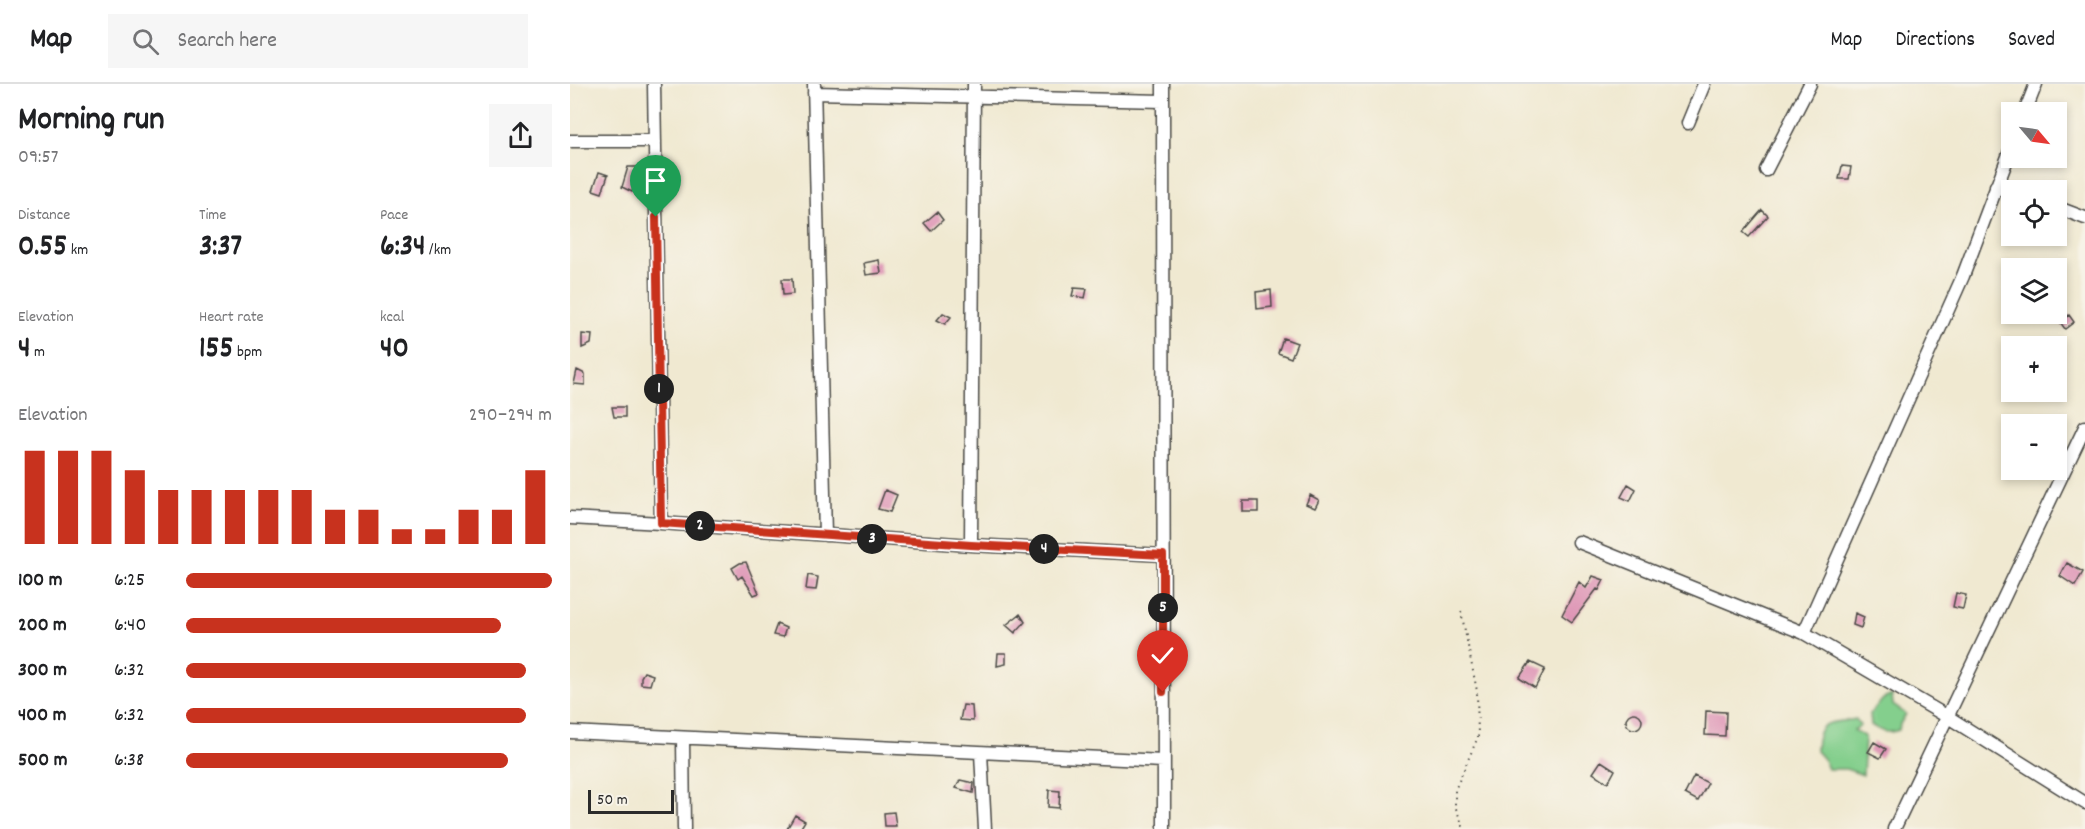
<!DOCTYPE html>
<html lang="en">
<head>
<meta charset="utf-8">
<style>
	:root { --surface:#fff; --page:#f6f6f6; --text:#202124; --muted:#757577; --line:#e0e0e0; --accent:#c8321e }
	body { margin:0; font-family:Dekko,sans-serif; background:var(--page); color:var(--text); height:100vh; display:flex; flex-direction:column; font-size:22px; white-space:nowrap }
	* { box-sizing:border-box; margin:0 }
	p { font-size:20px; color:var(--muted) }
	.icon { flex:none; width:33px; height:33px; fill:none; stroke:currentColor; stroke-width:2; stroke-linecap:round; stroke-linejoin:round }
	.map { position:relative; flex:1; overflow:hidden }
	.side { display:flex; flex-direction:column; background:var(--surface); width:570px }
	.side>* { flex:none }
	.needle { width:39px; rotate:119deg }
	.controls { position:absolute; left:1431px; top:18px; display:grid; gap:12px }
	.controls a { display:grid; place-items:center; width:66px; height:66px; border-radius:0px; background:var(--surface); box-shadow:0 3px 9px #0003; font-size:30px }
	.scale { position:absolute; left:18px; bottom:15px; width:86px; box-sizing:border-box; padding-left:6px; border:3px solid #2b2b2b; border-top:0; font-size:16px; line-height:21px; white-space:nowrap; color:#2b2b2b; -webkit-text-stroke:4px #f7f3e8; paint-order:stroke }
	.pin { position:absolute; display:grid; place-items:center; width:51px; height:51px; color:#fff; margin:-62px -26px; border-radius:50% 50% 50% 0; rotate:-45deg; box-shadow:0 0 6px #0007 }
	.pin .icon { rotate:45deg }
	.km { position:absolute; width:30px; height:30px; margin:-15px; border-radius:50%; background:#222; color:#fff; font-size:16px; line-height:30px; text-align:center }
	.round { display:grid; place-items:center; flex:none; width:63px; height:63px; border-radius:0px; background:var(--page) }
	.summary { display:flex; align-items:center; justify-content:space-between; height:102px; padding:0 18px }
	h1 { font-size:33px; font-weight:700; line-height:45px }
	.figures { display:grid; grid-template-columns:repeat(3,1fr); gap:9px; height:102px; padding:6px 18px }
	.figures div { display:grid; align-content:center }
	.figures b { font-size:30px; font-weight:700 }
	.figures small { font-size:16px; font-weight:400 }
	.figures p { font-size:16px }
	.chart { height:168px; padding:12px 18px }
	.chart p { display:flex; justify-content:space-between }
	.chart svg { width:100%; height:108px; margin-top:6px; stroke:var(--accent); stroke-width:6 }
	ul { padding:0 18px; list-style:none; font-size:20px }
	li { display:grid; grid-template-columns:96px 72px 1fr; align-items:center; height:45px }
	li i { height:15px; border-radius:8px; background:var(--accent) }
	header { display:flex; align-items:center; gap:36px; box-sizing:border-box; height:84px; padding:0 30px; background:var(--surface); border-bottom:2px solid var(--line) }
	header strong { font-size:28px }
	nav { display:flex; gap:33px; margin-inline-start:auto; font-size:21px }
	.search { width:420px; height:54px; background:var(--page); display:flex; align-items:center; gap:15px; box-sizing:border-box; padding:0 21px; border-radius:0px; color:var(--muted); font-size:22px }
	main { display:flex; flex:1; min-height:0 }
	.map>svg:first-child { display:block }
	.green { fill:#84cf8d; stroke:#587d5c; stroke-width:1.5 }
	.building { fill:#de94b5 }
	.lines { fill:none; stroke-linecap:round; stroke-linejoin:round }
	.minor-casing { stroke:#494844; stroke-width:15 }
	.path { stroke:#494844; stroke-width:2; stroke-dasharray:1.5 4.5; stroke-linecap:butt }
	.minor { stroke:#fff; stroke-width:12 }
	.route-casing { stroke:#fff; stroke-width:12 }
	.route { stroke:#c8321e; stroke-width:8 }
</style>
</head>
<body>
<header>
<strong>Map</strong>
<div class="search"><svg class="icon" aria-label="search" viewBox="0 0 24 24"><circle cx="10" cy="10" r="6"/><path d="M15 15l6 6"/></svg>Search here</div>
<nav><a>Map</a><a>Directions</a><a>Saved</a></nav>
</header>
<main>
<section class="side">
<div class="summary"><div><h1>Morning run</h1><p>09:57</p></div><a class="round"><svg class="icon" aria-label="share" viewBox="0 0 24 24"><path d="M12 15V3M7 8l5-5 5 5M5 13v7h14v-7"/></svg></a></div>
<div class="figures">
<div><p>Distance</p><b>0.55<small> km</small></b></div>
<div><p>Time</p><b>3:37</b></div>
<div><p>Pace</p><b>6:34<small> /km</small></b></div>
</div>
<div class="figures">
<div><p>Elevation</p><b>4<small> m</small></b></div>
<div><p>Heart rate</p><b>155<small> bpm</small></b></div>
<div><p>kcal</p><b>40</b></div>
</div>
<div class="chart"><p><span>Elevation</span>290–294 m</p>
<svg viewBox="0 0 160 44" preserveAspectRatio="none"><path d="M5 44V6M15 44V6M25 44V6M35 44V14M45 44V22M55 44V22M65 44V22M75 44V22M85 44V22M95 44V30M105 44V30M115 44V38M125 44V38M135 44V30M145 44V30M155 44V14"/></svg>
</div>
<ul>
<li><b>100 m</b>6:25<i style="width:100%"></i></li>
<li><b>200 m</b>6:40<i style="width:86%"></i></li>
<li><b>300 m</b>6:32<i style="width:93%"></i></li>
<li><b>400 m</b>6:32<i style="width:93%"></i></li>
<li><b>500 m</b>6:38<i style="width:88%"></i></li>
</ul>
</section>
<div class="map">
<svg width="1515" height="745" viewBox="0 0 1515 745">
	<rect width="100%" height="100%" fill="#f7f3e8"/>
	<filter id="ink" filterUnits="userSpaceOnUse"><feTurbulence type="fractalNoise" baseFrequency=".0167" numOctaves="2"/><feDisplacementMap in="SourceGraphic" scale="12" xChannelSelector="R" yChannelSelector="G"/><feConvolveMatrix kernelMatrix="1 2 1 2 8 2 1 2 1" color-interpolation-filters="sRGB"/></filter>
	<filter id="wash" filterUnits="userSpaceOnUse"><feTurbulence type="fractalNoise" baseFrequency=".008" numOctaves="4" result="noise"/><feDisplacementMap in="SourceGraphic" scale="24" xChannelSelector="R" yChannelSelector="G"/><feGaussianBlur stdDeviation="1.35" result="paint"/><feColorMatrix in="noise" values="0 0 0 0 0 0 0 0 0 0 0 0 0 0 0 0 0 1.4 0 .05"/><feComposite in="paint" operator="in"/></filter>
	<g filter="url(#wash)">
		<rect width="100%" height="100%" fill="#f0e9d1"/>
		<path class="green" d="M1322,611L1323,621L1336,630L1330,640L1329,646C1317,650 1312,648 1301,641L1300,630L1313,615Z
			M1286,635L1290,642L1284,646L1295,653L1293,691L1276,685H1258L1254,676L1246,667C1247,634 1259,640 1286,635Z"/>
		<g id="blocks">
			<path class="building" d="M1272,82L1281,83L1279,95H1269Z
				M58,83H69L66,100L62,108L52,103Z
				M29,88L38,91L32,109L23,106Z
				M1192,126L1198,132L1179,153L1173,148Z
				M367,128L373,136L361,147L354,139Z
				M309,176L311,189L296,191L294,179Z
				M212,195H222L223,210L213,211Z
				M504,204L517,205L515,214L502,212Z
				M701,206L702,223L687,225L686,208Z
				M373,229L381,233L375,240L367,236Z
				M1499,231L1504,238L1495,245L1490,238Z
				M12,250L22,251L21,260L12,264Z
				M713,254L727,259L721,274L708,269Z
				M7,286L15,290V301L4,300Z
				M42,323H55V333H44Z
				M1058,400L1066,405L1060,417L1051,413Z
				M315,406L327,411L320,428L308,425Z
				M740,411L749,416L745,424L736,420Z
				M673,417H688V428H673Z
				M176,478L189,509L184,511L172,492L168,495L162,484L170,479Z
				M1497,479L1513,488L1505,502L1490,492Z
				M238,491L248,493L246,506L236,505Z
				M1023,492L1034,496L1029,506L1027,505L1002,538L992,531L1009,498L1016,504Z
				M1386,509L1396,511L1393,525L1383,523Z
				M1285,529L1294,533L1291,544L1283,541Z
				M450,530L455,538L445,549L436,541Z
				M207,540L216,544L213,553L203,551Z
				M428,569H436V580L427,582Z
				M960,578L975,585L965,604L949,594Z
				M74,588L83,591L80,601L71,600V593Z
				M393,621L402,622L403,637L390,636Z
				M1136,627L1156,628L1155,652L1135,651Z
				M1056 637a8 8 0 1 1 16 0a8 8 0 1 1-16 0Z
				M1304,658L1316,665L1310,674L1298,668Z
				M1031,677L1045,686L1038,699L1023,689Z
				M1124,692L1138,699L1128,717L1115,710Z
				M390,696L404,699L403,709L386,704Z
				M479,706L490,707L489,724L478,723Z
				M324,728L326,742H315L314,729Z
				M225,731L235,737L230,745H217Z"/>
		</g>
	</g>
	<g filter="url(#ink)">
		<use href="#blocks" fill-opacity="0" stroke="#494844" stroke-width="1.5"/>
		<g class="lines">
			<g class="minor-casing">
				<path id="minor" d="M84,0L91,439
					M244,0L255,451
					M593,0L594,745
					M244,9L593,17
					M1455,28L1466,0
					M1118,39L1134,0
					M0,57H85
					M1196,86L1240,0
					M1426,102L1442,108
					M1486,123L1515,134
					M0,434L91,439L401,461L593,471
					M1009,458L1234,549L1378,633L1515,719
					M401,461L404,0
					M1234,549L1393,192L1442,62
					M0,648L593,677
					M113,654L114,745
					M411,669L415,745
					M1324,745L1515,343"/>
			</g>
			<path class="path" d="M891,527L907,607L908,653L885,706V722L894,745"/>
			<use href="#minor" class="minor"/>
		</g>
	</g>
	<g class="lines" filter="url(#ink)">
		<g class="route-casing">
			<path id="route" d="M86,133L91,439L401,461L593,471V608"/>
		</g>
		<use href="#route" class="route"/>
	</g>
</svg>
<div class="controls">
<a><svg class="needle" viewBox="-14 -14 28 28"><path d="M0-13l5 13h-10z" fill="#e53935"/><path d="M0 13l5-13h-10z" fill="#757577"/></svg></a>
<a><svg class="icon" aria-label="locate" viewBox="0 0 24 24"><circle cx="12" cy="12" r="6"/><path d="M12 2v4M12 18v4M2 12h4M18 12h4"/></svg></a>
<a><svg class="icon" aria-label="layers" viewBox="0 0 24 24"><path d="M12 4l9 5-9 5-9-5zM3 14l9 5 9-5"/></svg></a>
<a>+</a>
<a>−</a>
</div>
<div class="scale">50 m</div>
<div class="pin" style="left:86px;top:133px;background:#1e9e55"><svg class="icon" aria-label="arrive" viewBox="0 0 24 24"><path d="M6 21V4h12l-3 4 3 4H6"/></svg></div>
<div class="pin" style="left:593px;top:608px;background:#d93025"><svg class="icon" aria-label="check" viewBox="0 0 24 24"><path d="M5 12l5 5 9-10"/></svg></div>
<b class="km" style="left:89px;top:305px">1</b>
<b class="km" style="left:130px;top:442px">2</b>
<b class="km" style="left:302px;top:455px">3</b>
<b class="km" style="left:474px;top:465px">4</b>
<b class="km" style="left:593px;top:524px">5</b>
</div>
</main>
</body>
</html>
